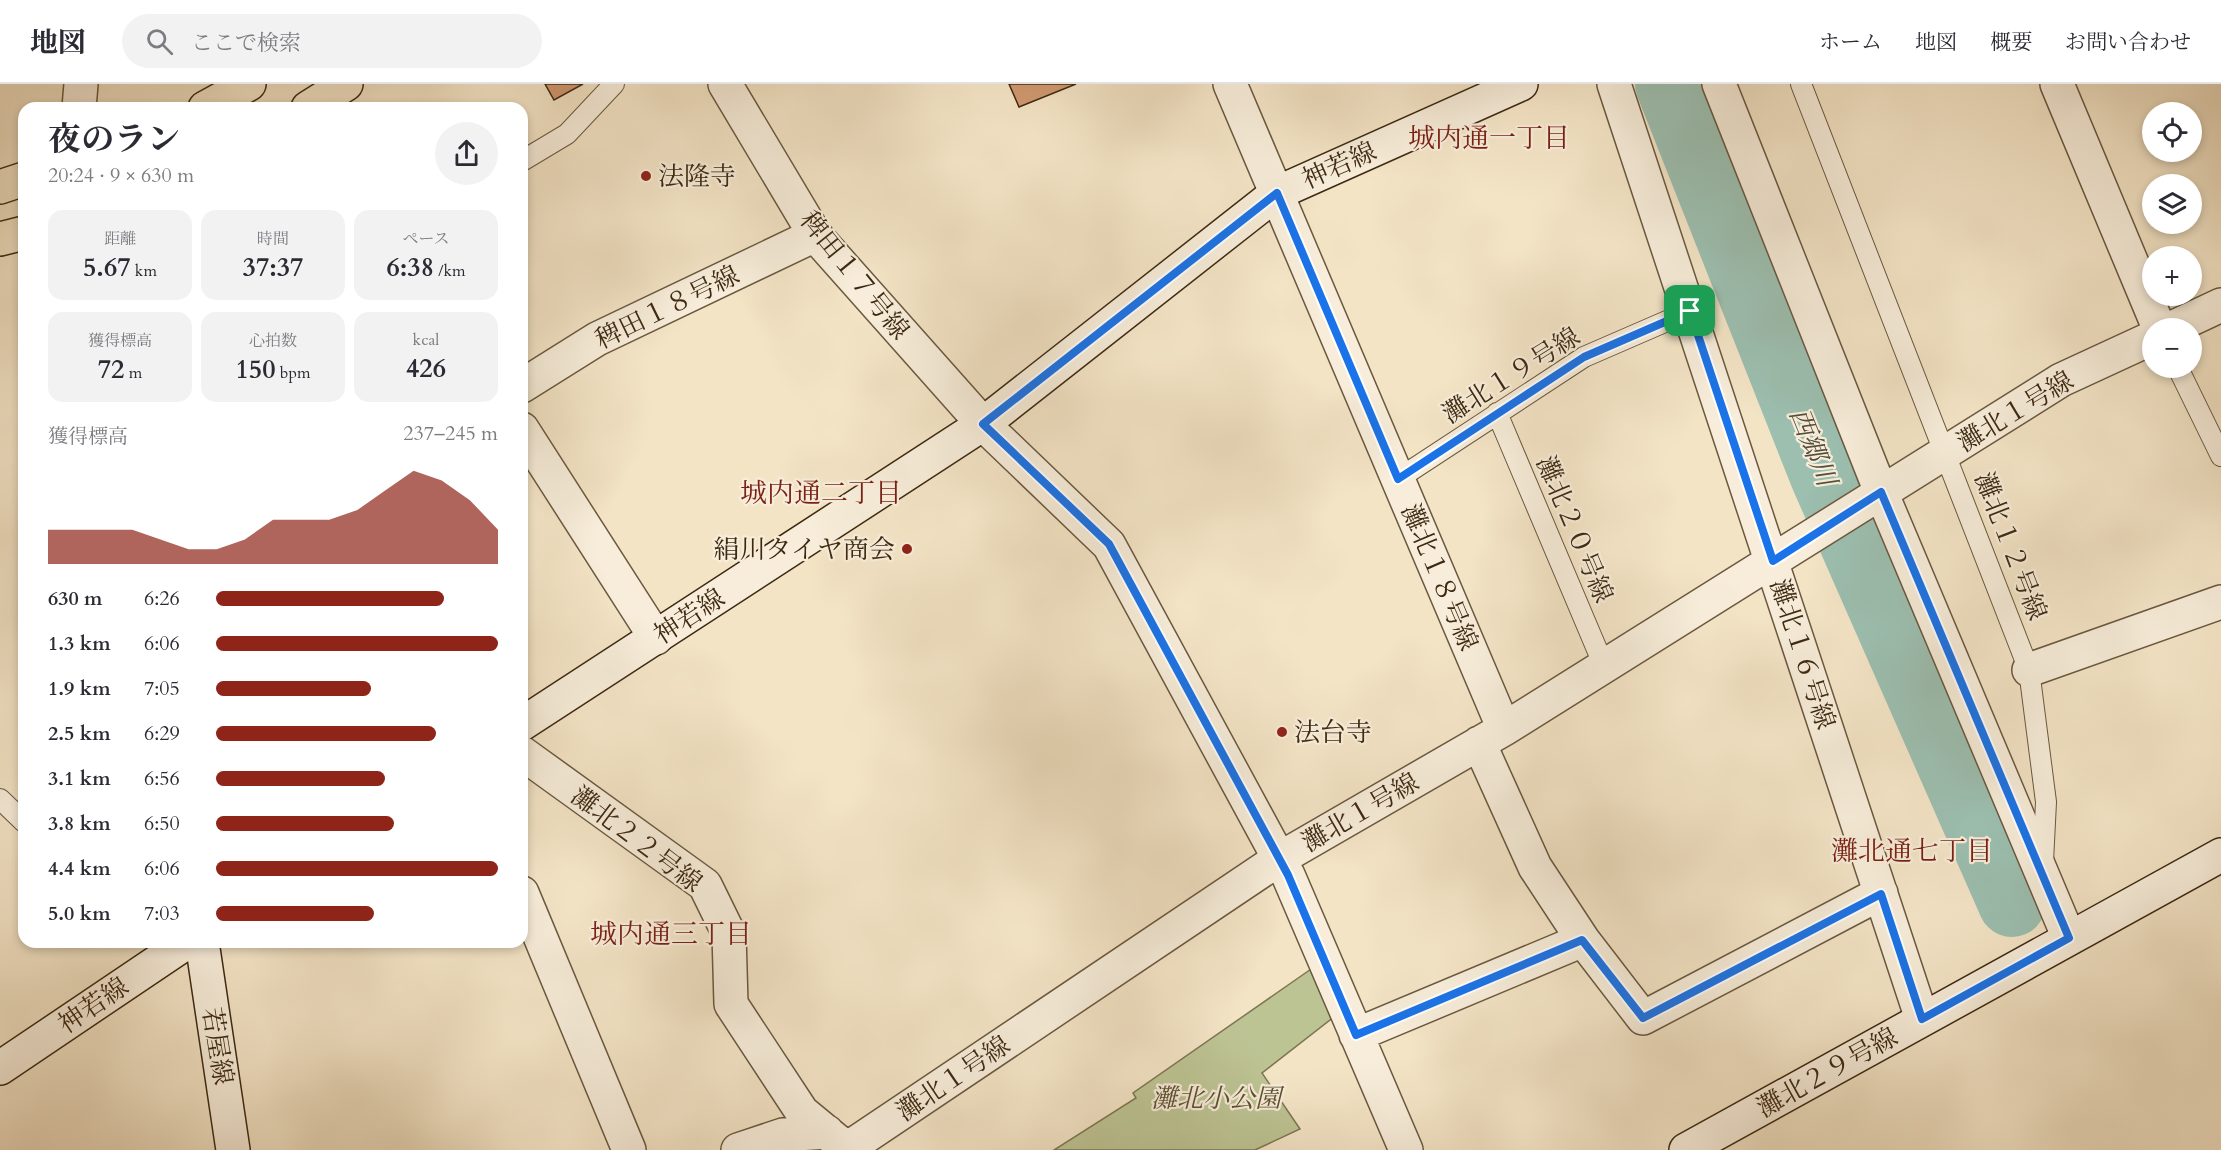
<!DOCTYPE html>
<html lang="ja">
<head>
<meta charset="utf-8">
<style>
	:root { --surface:#fff; --page:#f2f2f3; --text:#2b2b33; --muted:#7c7c81; --line:#e1e1e2; --accent:#8f2418 }
	body { margin:0; font-family:Cardo,"Noto Serif JP",serif; background:var(--page); color:var(--text); height:100vh; display:flex; flex-direction:column; font-size:22px; white-space:nowrap }
	* { box-sizing:border-box; margin:0 }
	p { font-size:20px; color:var(--muted) }
	.icon { flex:none; width:33px; height:33px; fill:none; stroke:currentColor; stroke-width:2; stroke-linecap:round; stroke-linejoin:round }
	.map { position:relative; flex:1; overflow:hidden }
	.drawer { position:absolute; left:18px; top:18px; width:510px; height:846px; display:flex; flex-direction:column; background:var(--surface); border-radius:18px; box-shadow:0 3px 9px #0003 }
	.drawer>* { flex:none }
	.tools { position:absolute; left:2142px; top:18px; display:grid; gap:12px }
	.tools a { display:grid; place-items:center; width:60px; height:60px; border-radius:50%; background:var(--surface); box-shadow:0 3px 9px #0003; font-size:30px }
	.pin { position:absolute; display:grid; place-items:center; width:51px; height:51px; color:#fff; margin:-26px; border-radius:12px; box-shadow:0 3px 9px #0006 }
	.round { display:grid; place-items:center; flex:none; width:63px; height:63px; border-radius:32px; background:var(--page) }
	.summary { display:flex; align-items:center; justify-content:space-between; height:102px; padding:0 30px }
	h1 { font-size:33px; font-weight:700; line-height:45px }
	.figures { display:grid; grid-template-columns:repeat(3,1fr); gap:9px; height:102px; padding:6px 30px }
	.figures div { display:grid; align-content:center; border-radius:15px; background:var(--page); text-align:center }
	.figures b { font-size:26px; font-weight:700 }
	.figures small { font-size:16px; font-weight:400 }
	.figures p { font-size:16px }
	.chart { height:168px; padding:12px 30px }
	.chart p { display:flex; justify-content:space-between }
	.chart svg { width:100%; height:108px; margin-top:6px; fill:var(--accent); opacity:.7 }
	ul { padding:0 30px; list-style:none; font-size:20px }
	li { display:grid; grid-template-columns:96px 72px 1fr; align-items:center; height:45px }
	li i { height:15px; border-radius:8px; background:var(--accent) }
	header { display:flex; align-items:center; gap:36px; box-sizing:border-box; height:84px; padding:0 30px; background:var(--surface); border-bottom:2px solid var(--line) }
	header strong { font-size:28px }
	nav { display:flex; gap:33px; margin-inline-start:auto; font-size:21px }
	.search { width:420px; height:54px; background:var(--page); display:flex; align-items:center; gap:15px; box-sizing:border-box; padding:0 21px; border-radius:33px; color:var(--muted); font-size:22px }
	.map>svg:first-child { display:block }
	.green { fill:#bdc494; stroke:#7d7653; stroke-width:1.5 }
	.lines { fill:none; stroke-linecap:round; stroke-linejoin:round }
	.river { stroke:#9cbfb0; stroke-width:68 }
	.building { fill:#d09971; stroke:#3d2912; stroke-width:1.5 }
	.lane-casing { stroke:#6a583f; stroke-width:22 }
	.street-casing { stroke:#6a583f; stroke-width:36 }
	.secondary-casing { stroke:#3d2912; stroke-width:36 }
	.primary-casing { stroke:#3d2912; stroke-width:36 }
	.lane { stroke:#f7edda; stroke-width:20 }
	.street { stroke:#f7edda; stroke-width:33 }
	.secondary { stroke:#f7edda; stroke-width:33 }
	.primary { stroke:#f3e4c6; stroke-width:33 }
	.route-casing { stroke:#fff; stroke-width:12 }
	.route { stroke:#1a73e8; stroke-width:8 }
	.poi-dot { fill:#8f2418; stroke:#f7edda; stroke-width:2 }
	.labels { text-anchor:middle; stroke-width:4.5; stroke-linejoin:round; paint-order:stroke }
	.street-label { font-size:26px; fill:#3d2912; stroke:#f7edda }
	.poi-label { font-size:26px; fill:#3d2912; stroke:#f7edda; text-anchor:start }
	.park-label { font-size:26px; font-style:italic; fill:#5d5032; stroke:#f7edda }
	.neighbourhood-label { font-size:27px; fill:#7a1f14; stroke:#f7edda }
	.water-label { font-size:27px; font-style:italic; fill:#554e3a; stroke:#f7edda }
</style>
</head>
<body>
<header>
<strong>地図</strong>
<div class="search"><svg class="icon" aria-label="search" viewBox="0 0 24 24"><circle cx="10" cy="10" r="6"/><path d="M15 15l6 6"/></svg>ここで検索</div>
<nav><a>ホーム</a><a>地図</a><a>概要</a><a>お問い合わせ</a></nav>
</header>
<div class="map">
<svg width="2221" height="1066" viewBox="0 0 2221 1066">
	<rect width="100%" height="100%" fill="#f3e4c6"/>
	<filter id="stains"><feTurbulence type="fractalNoise" baseFrequency=".00333" numOctaves="4"/><feColorMatrix values="0 0 0 0 .2 0 0 0 0 .09 0 0 0 0 .02 0 0 0 .5 -.17"/></filter>
	<radialGradient id="worn" r=".72"><stop offset=".6" stop-color="#630" stop-opacity="0"/><stop offset="1" stop-color="#630" stop-opacity=".3"/></radialGradient>
	<path class="green" d="M1314,883L1339,929L1262,989L1300,1045L1255,1066H1054L1136,1014L1133,1009Z"/>
	<g class="lines">
		<path class="river" d="M1669,0L1824,392L2012,819"/>
	</g>
	<path class="building" d="M545,0H583L554,16Z
		M1009,0H1076L1019,23Z"/>
	<g class="lines">
		<g class="lane-casing">
			<path id="lane" d="M1801,0L2029,586L2046,718L2043,778
				M522,77L567,50L614,0
				M2178,284L2221,372
				M1497,329L1604,582
				M1398,395L1584,273L1690,227
				M0,715L24,738"/>
		</g>
		<g class="street-casing">
			<path id="street" d="M725,0L815,151L983,340L1109,461L1288,791L1406,1066
				M1230,0L1504,645
				M1614,0L1922,935
				M1719,0L1881,408L2069,854
				M2057,0L2159,244
				M79,24L81,0
				M2172,244L2221,221
				M522,302L597,255L815,151
				M522,345L656,554
				M2029,586L2221,518
				M1479,659L1535,783L1583,856L1643,934L1881,809
				M522,669L705,801L729,850L731,920L802,1028L848,1066
				M522,809L629,1066
				M1356,951L1583,856
				M847,1065L1279,775L1504,645L2061,296L2152,254
				M738,1066L783,1051L827,1048"/>
		</g>
		<g class="secondary-casing">
			<path id="secondary" d="M522,640L983,340L1277,109L1521,0
				M202,858L233,1066
				M0,984L187,858
				M1686,1066L2221,771"/>
		</g>
		<g class="primary-casing">
			<path id="primary" d="M205,24L249,0
				M308,24L346,0
				M0,103L24,95
				M0,155L24,149"/>
		</g>
		<use href="#lane" class="lane"/>
		<use href="#street" class="street"/>
		<use href="#secondary" class="secondary"/>
		<use href="#primary" class="primary"/>
	</g>
	<g class="lines">
		<g class="route-casing">
			<path id="route" d="M1277,109L1398,395L1584,273L1690,227L1773,477L1881,408L2069,854L1922,935L1881,810L1643,934L1582,856L1356,951L1288,791L1109,460L983,340Z"/>
		</g>
		<use href="#route" class="route"/>
	</g>
	<g class="poi-dot">
		<circle cx="646" cy="92" r="6"/>
		<circle cx="907" cy="465" r="6"/>
		<circle cx="1282" cy="648" r="6"/>
	</g>
	<g class="labels">
		<g class="street-label">
			<text transform="translate(1339 81) rotate(-24)" y="9">神若線</text>
			<text transform="translate(855 191) rotate(51)" y="9">稗田１７号線</text>
			<text transform="translate(667 223) rotate(-26)" y="9">稗田１８号線</text>
			<text transform="translate(1511 291) rotate(-32)" y="9">灘北１９号線</text>
			<text transform="translate(2015 327) rotate(-31)" y="9">灘北１号線</text>
			<text transform="translate(1575 445) rotate(67)" y="9">灘北２０号線</text>
			<text transform="translate(2011 462) rotate(69)" y="9">灘北１２号線</text>
			<text transform="translate(1440 493) rotate(67)" y="9">灘北１８号線</text>
			<text transform="translate(689 532) rotate(-33)" y="9">神若線</text>
			<text transform="translate(1803 570) rotate(72)" y="9">灘北１６号線</text>
			<text transform="translate(1360 728) rotate(-30)" y="9">灘北１号線</text>
			<text transform="translate(637 755) rotate(37)" y="9">灘北２２号線</text>
			<text transform="translate(93 921) rotate(-34)" y="9">神若線</text>
			<text transform="translate(218 962) rotate(81)" y="9">若屋線</text>
			<text transform="translate(1827 988) rotate(-29)" y="9">灘北２９号線</text>
			<text transform="translate(953 994) rotate(-34)" y="9">灘北１号線</text>
		</g>
		<g class="poi-label">
			<text x="658" y="101">法隆寺</text>
			<text x="895" y="474" text-anchor="end">絹川タイヤ商会</text>
			<text x="1294" y="657">法台寺</text>
		</g>
		<g class="park-label">
			<text x="1216" y="1023">灘北小公園</text>
		</g>
		<g class="neighbourhood-label">
			<text x="1489" y="63">城内通一丁目</text>
			<text x="821" y="418">城内通二丁目</text>
			<text x="1912" y="776">灘北通七丁目</text>
			<text x="671" y="859">城内通三丁目</text>
		</g>
		<g class="water-label">
			<text transform="translate(1813 363) rotate(68)" y="9">西郷川</text>
		</g>
	</g>
	<rect width="100%" height="100%" filter="url(#stains)"/>
	<rect width="100%" height="100%" fill="url(#worn)"/>
</svg>
<div class="tools">
<a><svg class="icon" aria-label="locate" viewBox="0 0 24 24"><circle cx="12" cy="12" r="6"/><path d="M12 2v4M12 18v4M2 12h4M18 12h4"/></svg></a>
<a><svg class="icon" aria-label="layers" viewBox="0 0 24 24"><path d="M12 4l9 5-9 5-9-5zM3 14l9 5 9-5"/></svg></a>
<a>+</a>
<a>−</a>
</div>
<div class="pin" style="left:1690px;top:227px;background:#1e9e55"><svg class="icon" aria-label="arrive" viewBox="0 0 24 24"><path d="M6 21V4h12l-3 4 3 4H6"/></svg></div>
<section class="drawer">
<div class="summary"><div><h1>夜のラン</h1><p>20:24 · 9 × 630 m</p></div><a class="round"><svg class="icon" aria-label="share" viewBox="0 0 24 24"><path d="M12 15V3M7 8l5-5 5 5M5 13v7h14v-7"/></svg></a></div>
<div class="figures">
<div><p>距離</p><b>5.67<small> km</small></b></div>
<div><p>時間</p><b>37:37</b></div>
<div><p>ペース</p><b>6:38<small> /km</small></b></div>
</div>
<div class="figures">
<div><p>獲得標高</p><b>72<small> m</small></b></div>
<div><p>心拍数</p><b>150<small> bpm</small></b></div>
<div><p>kcal</p><b>426</b></div>
</div>
<div class="chart"><p><span>獲得標高</span>237–245 m</p>
<svg viewBox="0 0 160 44" preserveAspectRatio="none"><path d="M0 44V30L10 30L20 30L30 30L40 34L50 38L60 38L70 34L80 26L90 26L100 26L110 22L120 14L130 6L140 10L150 18L160 30V44z"/></svg>
</div>
<ul>
<li><b>630 m</b>6:26<i style="width:81%"></i></li>
<li><b>1.3 km</b>6:06<i style="width:100%"></i></li>
<li><b>1.9 km</b>7:05<i style="width:55%"></i></li>
<li><b>2.5 km</b>6:29<i style="width:78%"></i></li>
<li><b>3.1 km</b>6:56<i style="width:60%"></i></li>
<li><b>3.8 km</b>6:50<i style="width:63%"></i></li>
<li><b>4.4 km</b>6:06<i style="width:100%"></i></li>
<li><b>5.0 km</b>7:03<i style="width:56%"></i></li>
</ul>
</section>
</div>
</body>
</html>
